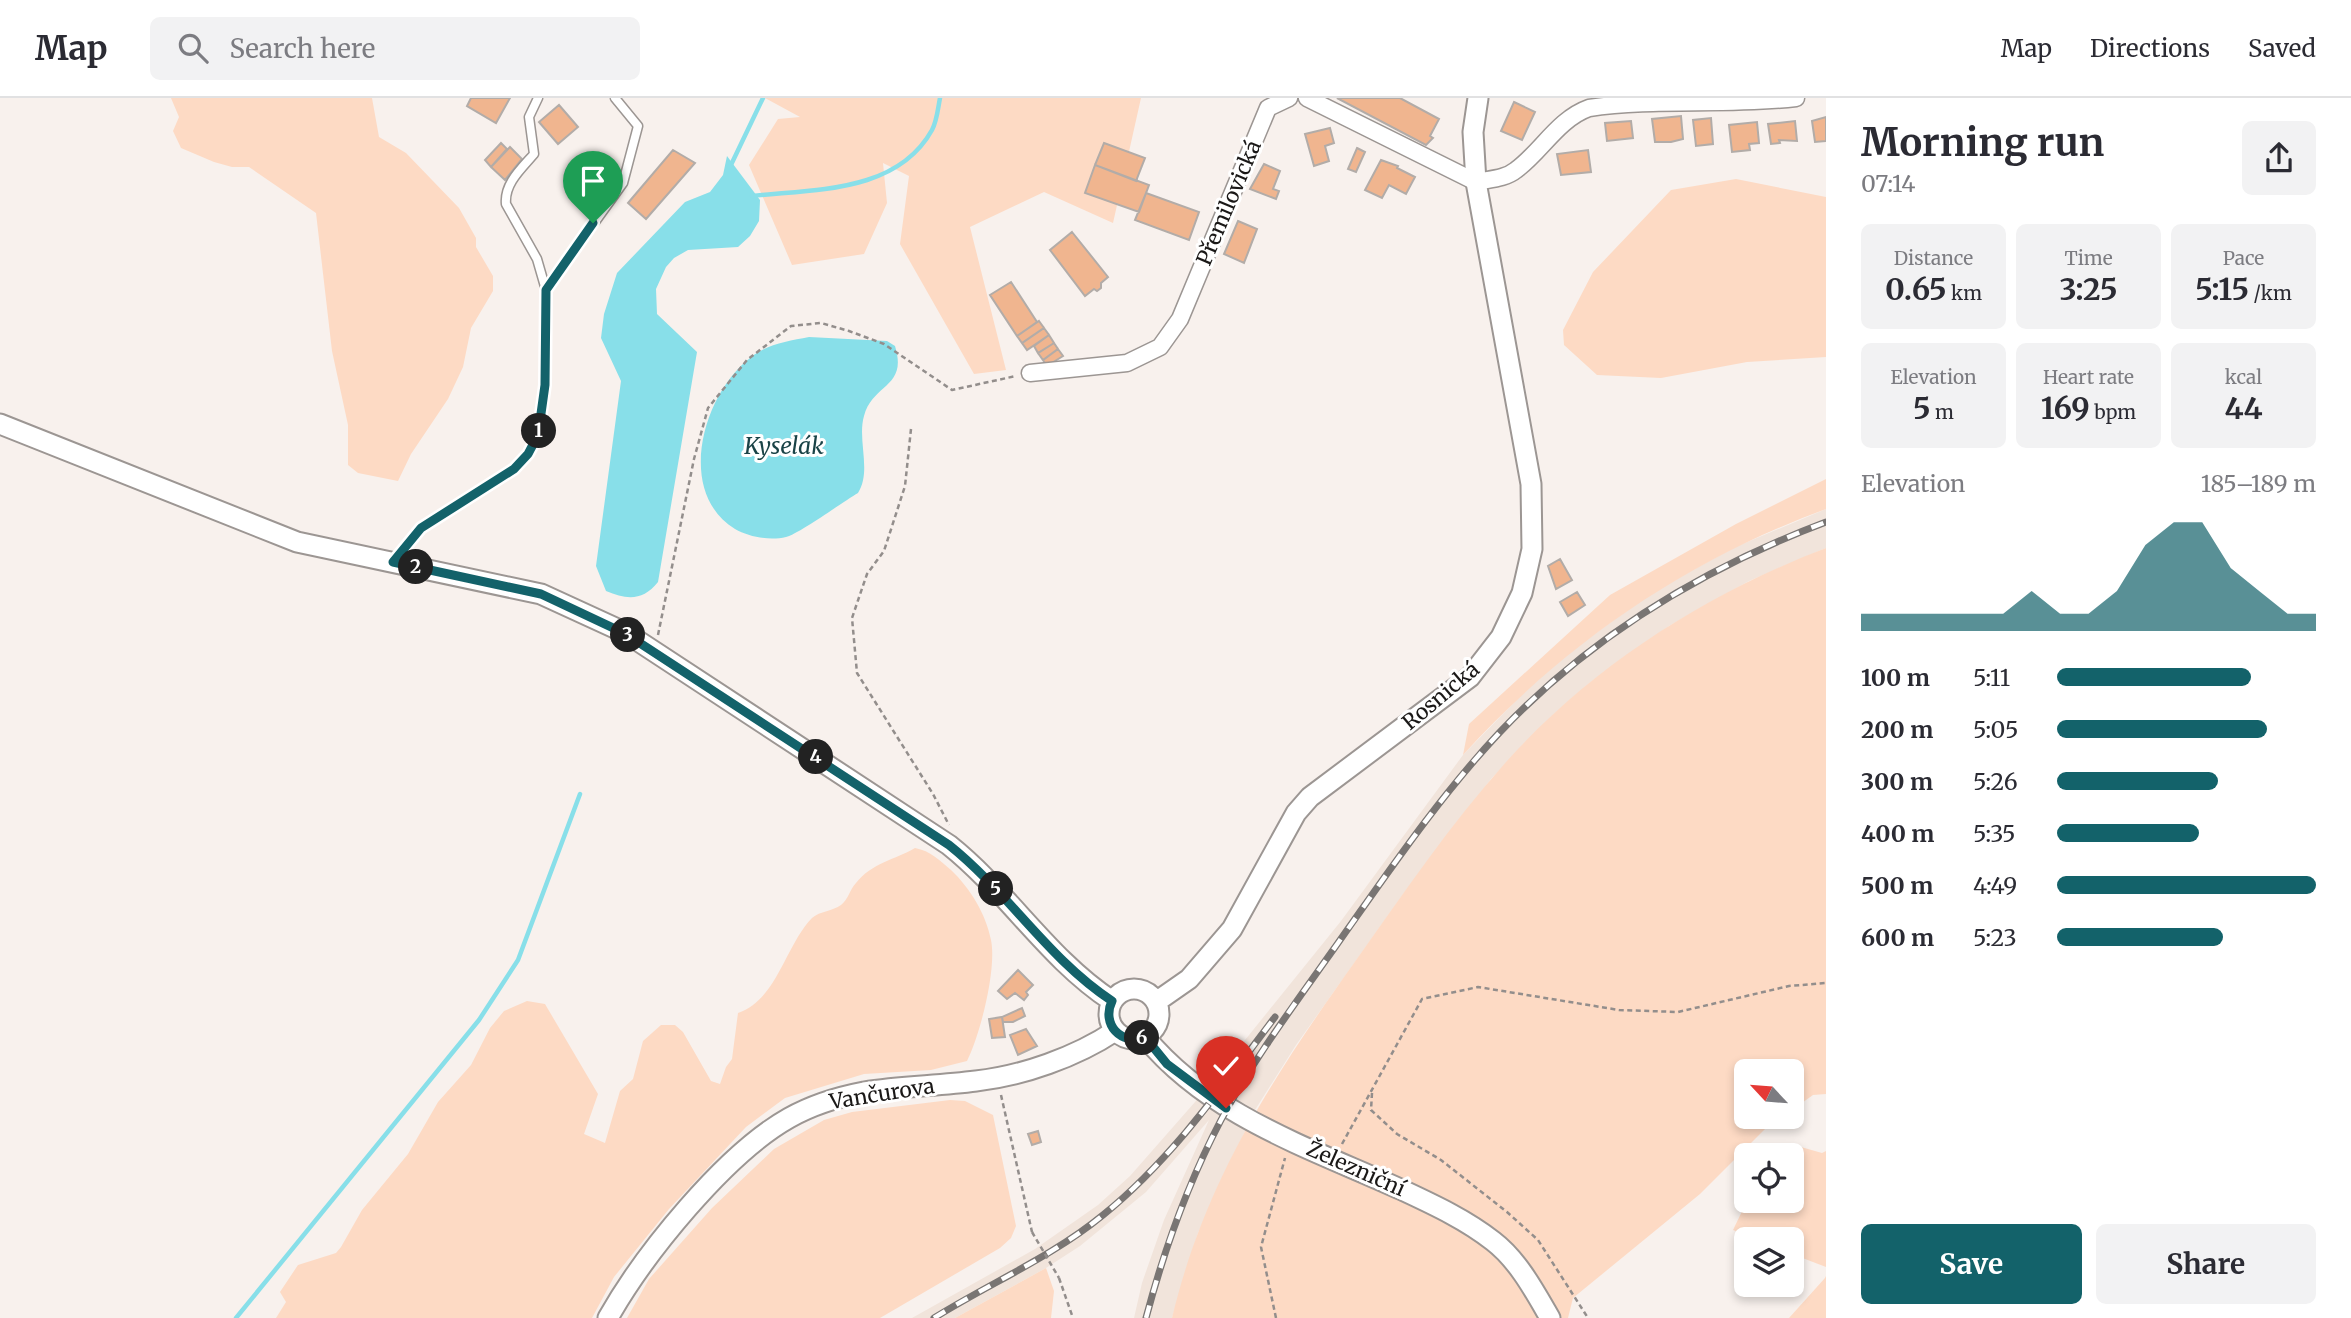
<!DOCTYPE html>
<html lang="en">
<head>
<meta charset="utf-8">
<style>
	:root { --surface:#fff; --page:#f2f2f3; --text:#2b2b33; --muted:#7c7c81; --line:#e1e1e2; --accent:#13626a }
	body { margin:0; font-family:Merriweather,serif; background:var(--page); color:var(--text); height:100vh; display:flex; flex-direction:column; font-size:26px; white-space:nowrap }
	* { box-sizing:border-box; margin:0 }
	p { font-size:23px; color:var(--muted) }
	.icon { flex:none; width:38px; height:38px; fill:none; stroke:currentColor; stroke-width:2; stroke-linecap:round; stroke-linejoin:round }
	.map { position:relative; flex:1; overflow:hidden }
	.side { display:flex; flex-direction:column; background:var(--surface); width:525px }
	.side>* { flex:none }
	.needle { width:46px; rotate:296deg }
	.fabs { position:absolute; left:1734px; top:961px; display:grid; gap:14px }
	.fabs a { display:grid; place-items:center; width:70px; height:70px; border-radius:10px; background:var(--surface); box-shadow:0 4px 10px #0003; font-size:35px }
	.pin { position:absolute; display:grid; place-items:center; width:60px; height:60px; color:#fff; margin:-72px -30px; border-radius:50% 50% 50% 0; rotate:-45deg; box-shadow:0 0 7px #0007 }
	.pin .icon { rotate:45deg }
	.km { position:absolute; width:35px; height:35px; margin:-18px; border-radius:50%; background:#222; color:#fff; font-size:19px; line-height:35px; text-align:center }
	.round { display:grid; place-items:center; flex:none; width:74px; height:74px; border-radius:10px; background:var(--page) }
	.headline { display:flex; align-items:center; justify-content:space-between; height:119px; padding:0 35px }
	h1 { font-size:38px; font-weight:700; line-height:52px }
	.stats { display:grid; grid-template-columns:repeat(3,1fr); gap:10px; height:119px; padding:7px 35px }
	.stats div { display:grid; align-content:center; border-radius:10px; background:var(--page); text-align:center }
	.stats b { font-size:30px; font-weight:700 }
	.stats small { font-size:19px; font-weight:400 }
	.stats p { font-size:19px }
	.chart { height:196px; padding:14px 35px }
	.chart p { display:flex; justify-content:space-between }
	.chart svg { width:100%; height:126px; margin-top:7px; fill:var(--accent); opacity:.7 }
	.primary-button { display:flex; gap:14px; margin-top:auto; padding:14px 35px }
	.primary-button a { flex:1; height:80px; border-radius:10px; background:var(--accent); color:#fff; font-size:28px; font-weight:700; line-height:80px; text-align:center }
	.primary-button a+a { background:var(--page); color:var(--text) }
	ul { padding:0 35px; list-style:none; font-size:23px }
	li { display:grid; grid-template-columns:112px 84px 1fr; align-items:center; height:52px }
	li i { height:18px; border-radius:9px; background:var(--accent) }
	header { display:flex; align-items:center; gap:42px; box-sizing:border-box; height:98px; padding:0 35px; background:var(--surface); border-bottom:2px solid var(--line) }
	header strong { font-size:33px }
	nav { display:flex; gap:38px; margin-inline-start:auto; font-size:24px }
	.search { width:490px; height:63px; background:var(--page); display:flex; align-items:center; gap:18px; box-sizing:border-box; padding:0 24px; border-radius:10px; color:var(--muted); font-size:26px }
	main { display:flex; flex:1; min-height:0 }
	.map>svg:first-child { display:block }
	.built { fill:#f1e4db }
	.green { fill:#fddac4 }
	.water { fill:#88dfe9 }
	.lines { fill:none; stroke-linecap:round; stroke-linejoin:round }
	.stream { stroke:#88dfe9; stroke-width:4.5 }
	.building { fill:#f0b58f; stroke:#b2aca8; stroke-width:2 }
	.service-casing { stroke:#9c9693; stroke-width:11 }
	.minor-casing { stroke:#9c9693; stroke-width:19 }
	.tertiary-casing { stroke:#9c9693; stroke-width:23 }
	.path { stroke:#938e8c; stroke-width:2.5; stroke-dasharray:5 3.5; stroke-linecap:butt }
	.service { stroke:#fff; stroke-width:8 }
	.minor { stroke:#fff; stroke-width:16 }
	.tertiary { stroke:#fff; stroke-width:19 }
	.rail-casing { stroke:#797573; stroke-width:7 }
	.rail { stroke:#fff; stroke-width:4.5; stroke-dasharray:13; stroke-linecap:butt }
	.path-bridge { stroke:#938e8c; stroke-width:2.5; stroke-dasharray:5 3.5; stroke-linecap:butt }
	.route-casing { stroke:#fff; stroke-width:14 }
	.route { stroke:#13626a; stroke-width:9 }
	.labels { text-anchor:middle; stroke-width:6; stroke-linejoin:round; paint-order:stroke }
	.street-label { font-size:21px; fill:#1a1817; stroke:#fff }
	.water-label { font-size:23px; font-style:italic; fill:#1a4347; stroke:#fff }
</style>
</head>
<body>
<header>
<strong>Map</strong>
<div class="search"><svg class="icon" aria-label="search" viewBox="0 0 24 24"><circle cx="10" cy="10" r="6"/><path d="M15 15l6 6"/></svg>Search here</div>
<nav><a>Map</a><a>Directions</a><a>Saved</a></nav>
</header>
<main>
<div class="map">
<svg width="1826" height="1220" viewBox="0 0 1826 1220">
	<rect width="100%" height="100%" fill="#f8f1ed"/>
	<path class="built" d="M1826,411V450L1749,483L1669,528L1592,583L1555,615L1491,681L1404,795L1296,947L1255,1012L1198,1135L1172,1220H1134L1142,1185L1164,1122L1209,1022L1146,1094L1080,1148L1046,1170L955,1220H912L1035,1151L1098,1107L1130,1078L1195,1004L1341,823L1463,657L1531,587L1569,555L1649,496L1733,450Z"/>
	<path class="green" d="M171,0H372L379,39L406,55L459,110L476,140V149L493,178V193L471,230L463,269L448,301L411,356L398,383L358,375L348,367V327L332,253L316,115L249,69H232L214,64L181,50L173,33L179,19Z
		M765,0H1141L1113,125L1044,94L970,129L1006,272L974,276L900,146L909,78L883,65L887,105L864,156L792,167L749,67L778,21L800,19Z
		M1736,81L1826,99V259L1747,264L1661,280L1597,277L1564,247L1563,232L1593,174L1671,92Z
		M1826,381V411C1685,463 1564,546 1463,657L1469,626L1610,497L1736,426Z
		M1826,450V996L1813,997L1792,1012V973H1746V1018L1782,1019L1766,1030L1700,1096L1573,1200L1568,1220H1172C1205,1082 1273,979 1354,865C1406,792 1457,716 1518,651C1603,561 1711,494 1826,450Z
		M915,750C931,753 939,762 951,772C970,790 986,816 991,842C997,871 980,937 967,963L931,972L864,976L785,1000L746,1029L669,1111L614,1179L592,1220H276L286,1204L280,1194L298,1167L336,1155L341,1149L362,1112L408,1056L438,1004L471,967L490,930L504,913L527,903L545,906L598,996L584,1036L605,1045L620,993L633,981L643,943L661,927H675L683,934L711,983L720,986L726,969L732,961L738,915C777,902 785,848 812,820C820,813 833,813 841,807C848,802 850,791 856,785C872,765 894,762 915,750Z
		M950,1002L965,1003L993,1017L1016,1128L1011,1140L1000,1150L880,1220H627L649,1181L712,1110L774,1051L824,1022L852,1014Z
		M1801,1049L1822,1055L1826,1053V1169L1792,1156V1141H1756L1733,1132L1747,1103L1792,1102V1057H1785Z
		M1046,1170L1054,1193L1051,1220H955Z
		M1826,1178V1220H1789L1825,1180Z"/>
	<path class="water" d="M727,58L760,102L759,123L750,138L738,149L688,152L674,160L666,169L656,191L657,216L697,254L658,484C643,503 627,502 606,493L596,468L621,283L601,240L604,216L617,175L685,104L710,94L723,77Z
		M809,239L887,243L895,248C908,290 873,285 864,318C857,342 872,373 858,395C844,403 799,436 786,439C770,443 749,439 735,431C675,394 703,296 750,260C767,246 788,243 809,239Z"/>
	<g class="lines">
		<path class="stream" d="M730,69L763,0
			M752,98C815,91 897,95 932,32C937,23 938,10 940,0
			M236,1220L479,922L518,862L580,696"/>
	</g>
	<path class="building" d="M471,0H510L496,25L467,8Z
		M1337,0H1400L1439,21L1430,38L1433,40L1426,47Z
		M1514,4L1535,14L1522,42L1501,33Z
		M559,7L578,29L558,46L539,24Z
		M1681,18L1683,41L1671,44H1655L1652,21Z
		M1826,19V43L1815,44L1812,23Z
		M1711,20L1713,46L1696,48L1693,22Z
		M1631,23L1633,40L1607,43L1605,25Z
		M1795,23L1797,43L1779,42L1780,45L1771,46L1768,26Z
		M1757,24L1759,45L1749,46L1750,52L1732,54L1729,27Z
		M1330,30L1334,45L1325,48L1329,63L1314,68L1305,36Z
		M501,45L507,51L491,69L485,62Z
		M1104,45L1145,60L1136,83L1095,67Z
		M510,49L522,61L505,82L491,69Z
		M1357,50L1365,54L1356,74L1348,71Z
		M673,52L695,65L646,121L628,105Z
		M1588,52L1591,74L1561,77L1557,56Z
		M1381,62L1398,68L1397,70L1415,79L1406,96L1389,87L1382,100L1365,92Z
		M1264,66L1280,73L1273,91L1279,93L1276,101L1250,91Z
		M1095,67L1149,87L1139,114L1085,95Z
		M1146,95L1199,114L1189,142L1135,122Z
		M1238,123L1257,131L1244,165L1224,156Z
		M1072,134L1108,179L1101,185V190L1097,193L1094,191L1085,198L1050,152Z
		M1011,184L1037,224L1017,238L990,197Z
		M1039,223L1044,230L1022,245L1017,238Z
		M1044,230L1049,237L1027,252L1022,245Z
		M1049,237L1054,245L1038,255L1034,248Z
		M1054,245L1058,251L1043,262L1038,255Z
		M1058,251L1063,258L1047,268L1043,262Z
		M1560,461L1572,482L1556,491L1548,468Z
		M1577,494L1585,507L1568,518L1560,504Z
		M1018,872L1033,887L1026,894L1028,897L1024,902L1015,895L1007,901L998,893Z
		M1022,910L1025,918L1013,924H1003L1002,919Z
		M1002,919L1005,939L992,940L989,921Z
		M1026,931L1037,948L1018,957L1010,937Z
		M1038,1033L1041,1044L1032,1047L1028,1036Z"/>
	<g class="lines">
		<g class="service-casing">
			<path id="service" d="M546,192L623,85L638,28L615,0
				M395,462L421,430L514,371L528,356L538,337L545,287L546,192L537,161L506,106C504,86 521,71 534,56L529,19L538,0"/>
		</g>
		<g class="minor-casing">
			<path id="minor" d="M1307,0L1476,84C1489,81 1505,81 1516,72C1541,54 1558,21 1589,10C1654,0 1728,8 1796,0
				M1030,275L1127,265L1160,249L1180,221L1268,10L1289,0"/>
		</g>
		<g class="tertiary-casing">
			<path id="tertiary" d="M0,326L297,444L541,496L626,535L949,747C1008,794 1048,861 1112,903
				M1109 916a25 25 0 1 1 50 0a25 25 0 1 1-50 0Z
				M1156,904L1189,881L1232,831L1296,715L1310,699L1470,579L1501,539L1522,495L1532,451L1531,386L1476,84L1473,34L1478,0
				M1145,939C1210,1018 1310,1050 1400,1091C1432,1106 1465,1121 1493,1143C1518,1162 1535,1194 1550,1220
				M608,1220C644,1156 725,1056 789,1020C812,1007 838,999 864,994C901,988 938,988 976,983C1022,978 1076,959 1115,933"/>
		</g>
		<path class="path" d="M911,331L905,388L884,453L867,476L852,520L857,575L933,696L949,727
			M658,537L694,361L708,310L747,262L791,228L821,225L849,233L884,246L952,292L1016,278
			M1372,995L1371,1012L1397,1036L1441,1062L1507,1114L1538,1142L1588,1220
			M1001,997L1032,1134
			M1342,1046L1422,901L1478,889L1619,912L1678,914L1789,888L1826,885
			M1059,1180L1073,1220
			M1276,1220L1261,1149L1285,1060"/>
		<use href="#service" class="service"/>
		<use href="#minor" class="minor"/>
		<use href="#tertiary" class="tertiary"/>
		<g class="rail-casing">
			<path id="rail" d="M934,1220C990,1185 1052,1159 1103,1117C1171,1062 1223,988 1275,919
				M1146,1220C1164,1152 1188,1085 1221,1022C1254,960 1297,903 1338,845C1389,773 1439,699 1500,634C1590,539 1704,470 1826,424"/>
		</g>
		<use href="#rail" class="rail"/>
		<path class="path-bridge" d="M1032,1134L1059,1180"/>
	</g>
	<g class="lines">
		<g class="route-casing">
			<path id="route" d="M593,125L546,192L545,287L538,337L528,356L514,371L421,430L393,464L541,496L626,536L949,747C1008,794 1048,861 1112,903C1101,926 1121,948 1145,939L1167,966L1226,1010"/>
		</g>
		<use href="#route" class="route"/>
	</g>
	<g class="labels">
		<g class="street-label">
			<text transform="translate(1229 105) rotate(-67)" y="7">Přemilovická</text>
			<text transform="translate(1441 598) rotate(-40)" y="7">Rosnická</text>
			<text transform="translate(882 996) rotate(-9)" y="7">Vančurova</text>
			<text transform="translate(1356 1071) rotate(24)" y="7">Železniční</text>
		</g>
		<g class="water-label">
			<text x="784" y="356">Kyselák</text>
		</g>
	</g>
</svg>
<div class="fabs">
<a><svg class="needle" viewBox="-14 -14 28 28"><path d="M0-13l5 13h-10z" fill="#e53935"/><path d="M0 13l5-13h-10z" fill="#7c7c81"/></svg></a>
<a><svg class="icon" aria-label="locate" viewBox="0 0 24 24"><circle cx="12" cy="12" r="6"/><path d="M12 2v4M12 18v4M2 12h4M18 12h4"/></svg></a>
<a><svg class="icon" aria-label="layers" viewBox="0 0 24 24"><path d="M12 4l9 5-9 5-9-5zM3 14l9 5 9-5"/></svg></a>
</div>
<div class="pin" style="left:593px;top:125px;background:#1e9e55"><svg class="icon" aria-label="arrive" viewBox="0 0 24 24"><path d="M6 21V4h12l-3 4 3 4H6"/></svg></div>
<div class="pin" style="left:1226px;top:1010px;background:#d93025"><svg class="icon" aria-label="check" viewBox="0 0 24 24"><path d="M5 12l5 5 9-10"/></svg></div>
<b class="km" style="left:539px;top:333px">1</b>
<b class="km" style="left:416px;top:469px">2</b>
<b class="km" style="left:628px;top:537px">3</b>
<b class="km" style="left:816px;top:659px">4</b>
<b class="km" style="left:996px;top:791px">5</b>
<b class="km" style="left:1142px;top:940px">6</b>
</div>
<section class="side">
<div class="headline"><div><h1>Morning run</h1><p>07:14</p></div><a class="round"><svg class="icon" aria-label="share" viewBox="0 0 24 24"><path d="M12 15V3M7 8l5-5 5 5M5 13v7h14v-7"/></svg></a></div>
<div class="stats">
<div><p>Distance</p><b>0.65<small> km</small></b></div>
<div><p>Time</p><b>3:25</b></div>
<div><p>Pace</p><b>5:15<small> /km</small></b></div>
</div>
<div class="stats">
<div><p>Elevation</p><b>5<small> m</small></b></div>
<div><p>Heart rate</p><b>169<small> bpm</small></b></div>
<div><p>kcal</p><b>44</b></div>
</div>
<div class="chart"><p><span>Elevation</span>185–189 m</p>
<svg viewBox="0 0 160 44" preserveAspectRatio="none"><path d="M0 44V38L10 38L20 38L30 38L40 38L50 38L60 30L70 38L80 38L90 30L100 14L110 6L120 6L130 22L140 30L150 38L160 38V44z"/></svg>
</div>
<ul>
<li><b>100 m</b>5:11<i style="width:75%"></i></li>
<li><b>200 m</b>5:05<i style="width:81%"></i></li>
<li><b>300 m</b>5:26<i style="width:62%"></i></li>
<li><b>400 m</b>5:35<i style="width:55%"></i></li>
<li><b>500 m</b>4:49<i style="width:100%"></i></li>
<li><b>600 m</b>5:23<i style="width:64%"></i></li>
</ul>
<div class="primary-button"><a>Save</a><a>Share</a></div>
</section>
</main>
</body>
</html>
